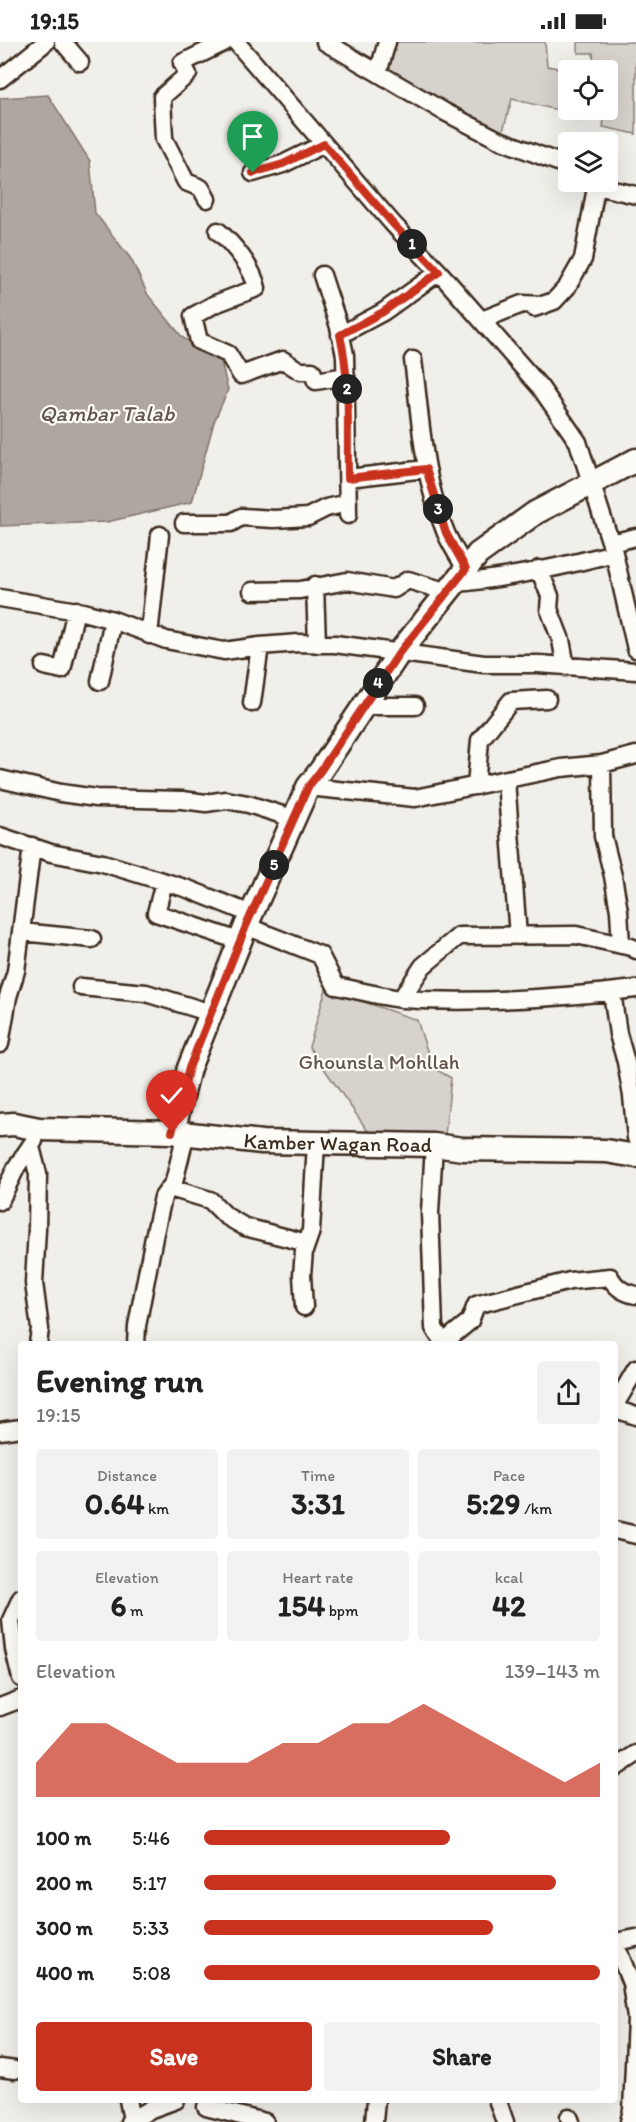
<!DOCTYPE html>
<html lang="en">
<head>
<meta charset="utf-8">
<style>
	:root { --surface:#fff; --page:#f2f2f2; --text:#222; --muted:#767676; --accent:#c8321e }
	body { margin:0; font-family:Itim,sans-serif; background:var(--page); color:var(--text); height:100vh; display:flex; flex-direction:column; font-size:22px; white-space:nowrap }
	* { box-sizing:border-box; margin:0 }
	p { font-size:20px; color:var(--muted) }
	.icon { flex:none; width:33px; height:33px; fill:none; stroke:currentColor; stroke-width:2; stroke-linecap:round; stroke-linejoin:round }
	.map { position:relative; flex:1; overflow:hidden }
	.sheet { position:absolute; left:18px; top:1299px; width:600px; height:762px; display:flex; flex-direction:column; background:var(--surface); border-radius:6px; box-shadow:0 6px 24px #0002 }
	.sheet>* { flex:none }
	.fabs { position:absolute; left:558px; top:18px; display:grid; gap:12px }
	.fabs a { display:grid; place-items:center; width:60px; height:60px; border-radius:6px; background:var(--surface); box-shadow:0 6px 24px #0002; font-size:30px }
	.pin { position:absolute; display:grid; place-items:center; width:51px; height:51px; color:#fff; margin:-62px -26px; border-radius:50% 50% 50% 0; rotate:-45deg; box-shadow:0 0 6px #0007 }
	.pin .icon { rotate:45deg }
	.km { position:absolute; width:30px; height:30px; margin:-15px; border-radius:50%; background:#222; color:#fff; font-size:16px; line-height:30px; text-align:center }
	.round { display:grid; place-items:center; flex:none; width:63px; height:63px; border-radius:6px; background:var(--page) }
	.overview { display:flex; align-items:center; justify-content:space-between; height:102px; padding:0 18px }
	h1 { font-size:33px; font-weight:700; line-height:45px }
	.metrics { display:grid; grid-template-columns:repeat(3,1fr); gap:9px; height:102px; padding:6px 18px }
	.metrics div { display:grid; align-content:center; border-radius:6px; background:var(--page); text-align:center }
	.metrics b { font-size:30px; font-weight:700 }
	.metrics small { font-size:16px; font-weight:400 }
	.metrics p { font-size:16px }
	.chart { height:168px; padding:12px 18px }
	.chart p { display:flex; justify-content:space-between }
	.chart svg { width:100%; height:108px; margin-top:6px; fill:var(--accent); opacity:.7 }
	.cta { display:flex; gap:12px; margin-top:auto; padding:12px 18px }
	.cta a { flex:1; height:69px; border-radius:6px; background:var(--accent); color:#fff; font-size:24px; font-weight:700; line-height:69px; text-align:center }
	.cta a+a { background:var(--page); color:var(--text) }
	ul { padding:0 18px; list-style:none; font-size:20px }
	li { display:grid; grid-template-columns:96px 72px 1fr; align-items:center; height:45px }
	li i { height:15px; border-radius:8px; background:var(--accent) }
	.status { display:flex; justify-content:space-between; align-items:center; height:42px; padding:0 30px; background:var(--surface); direction:ltr }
	.status svg { height:16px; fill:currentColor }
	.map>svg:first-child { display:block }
	.green { fill:#d7d2cc; stroke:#897e75; stroke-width:1.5 }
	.water { fill:#aea69f; stroke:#80746b; stroke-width:1.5 }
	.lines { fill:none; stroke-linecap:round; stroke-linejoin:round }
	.minor-casing { stroke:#3b2a1e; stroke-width:21 }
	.major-casing { stroke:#3b2a1e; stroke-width:27 }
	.minor { stroke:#fdfcf7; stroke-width:16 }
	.major { stroke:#fdfcf7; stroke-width:22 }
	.route-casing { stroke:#fff; stroke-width:12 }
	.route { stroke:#c8321e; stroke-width:8 }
	.labels { text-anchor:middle; stroke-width:4.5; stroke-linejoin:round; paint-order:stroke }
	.park-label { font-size:21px; fill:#62544a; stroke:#fdfcf7 }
	.street-label { font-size:21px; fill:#3b2a1e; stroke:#fdfcf7 }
	.water-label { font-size:22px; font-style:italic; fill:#63554b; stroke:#fdfcf7 }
</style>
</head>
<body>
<div class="status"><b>19:15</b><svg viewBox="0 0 49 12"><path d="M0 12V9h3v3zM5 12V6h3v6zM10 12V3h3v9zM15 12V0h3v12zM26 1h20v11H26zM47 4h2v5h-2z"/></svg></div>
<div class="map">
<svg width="636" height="2080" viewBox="0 0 636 2080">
	<rect width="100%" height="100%" fill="#f1efea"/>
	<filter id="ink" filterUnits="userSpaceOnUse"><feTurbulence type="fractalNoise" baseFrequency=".0167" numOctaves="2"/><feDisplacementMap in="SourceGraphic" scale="12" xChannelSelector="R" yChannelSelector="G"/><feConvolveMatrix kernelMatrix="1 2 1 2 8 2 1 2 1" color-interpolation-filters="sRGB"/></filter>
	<g filter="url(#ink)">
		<path class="green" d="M391,0H545L547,24L570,28L568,66L553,67L512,57L502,92L459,73L386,26Z
			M578,0H636V92L603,85L605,68H608V28H594L593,11H578Z
			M326,947L417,978L426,1006L437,1028L451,1036L445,1093L372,1095L309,1005Z"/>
		<path class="water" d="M48,53L90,119L95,171L131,217L148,253L183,296L220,315L228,348L214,380L192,460L107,480L0,484V56Z"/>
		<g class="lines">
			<g class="minor-casing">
				<path id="minor" d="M63,0L80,20
					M236,0L393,182L439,230L540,345L578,400L614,511L636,607
					M325,0L443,69L497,97L568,124
					M378,31L387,0
					M0,37L46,0
					M253,131L283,122L324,102
					M596,144L636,153
					M207,157L201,146L186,140L164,97L162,55L188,32L182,21L225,0
					M218,189C233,202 253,226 257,246L215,262L193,274L199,299L228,312L241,333L283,318L300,329H312L316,339L346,334
					M322,233L339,285L345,313L348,473
					M534,266L554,259L567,245L583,217L597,140
					M482,278L522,262L544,263
					M340,293L383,270L439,230
					M413,318C421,376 422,435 446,491C451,503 459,515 466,527
					M348,436L426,427
					M184,481H231L241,475L274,477L308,475L326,466L348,461
					M611,501L636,495
					M539,527L550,554L549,567L561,598L566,625
					M455,541C505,537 565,524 614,511
					M315,543L317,602
					M252,549L300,548L347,539L394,547L408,538L448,550
					M0,556L83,570L113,578L166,598L224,609L260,604L299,601L335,602L484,622H538L636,629
					M149,593L160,493
					M44,624L62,628L76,568
					M100,639L113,578
					M252,661L260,604
					M363,664H415
					M602,722L603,794L613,834L619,869L621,903
					M0,737L61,751L96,756L182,758L206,761L226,758L248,762L295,777
					M506,738L518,894
					M476,744L480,698L511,659L547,657
					M308,745L415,756L561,726L602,722L636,713
					M0,794L51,811L103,821L188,847L251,872
					M164,840L156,871L239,899
					M246,884L320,913L336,944C358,948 381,955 403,957C481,962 559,956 636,947
					M21,890L92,897
					M81,945L146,951L211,971
					M612,950L618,992L626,1020L632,1054L636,1096
					M401,957L423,924L459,894L576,893L631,905L636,908
					M0,1002L8,955L16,929L32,804
					M434,1103L430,1170L434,1286L444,1302
					M31,1105L38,1132L37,1187L34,1241L40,1287L38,1302
					M170,1146L210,1158L226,1174L245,1185L307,1201
					M0,1159L17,1124L34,1099
					M304,1265L302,1233L304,1209L311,1189L316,1101
					M443,1301L470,1279L476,1263L479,1262L570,1239L610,1235C616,1246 624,1251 636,1253
					M136,1302L137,1284L154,1195L163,1155L174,1140L186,1091
					M615,1363L636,1327
					M615,1367L636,1374
					M0,1389L21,1386
					M615,1488L636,1493
					M21,1556L11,1578L14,1607L21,1636
					M0,1665L21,1657
					M615,1726L636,1712
					M615,1900L636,1896
					M615,1901L631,1941L636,1976L632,2068L629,2080
					M0,2026L15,2028
					M128,2058L132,2078
					M498,2060L505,2080
					M206,2065L265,2080
					M569,2075L571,2080
					M129,2080L151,2067L176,2058
					M374,2080L376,2058"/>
			</g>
			<g class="major-casing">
				<g id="major">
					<path id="s1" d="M0,1083L14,1082L39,1087L173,1090L262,1100L434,1103L463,1107L606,1109L636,1114"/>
					<path d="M173,1090L189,1026L246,884L308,745L321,728L399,611L478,512L535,471L636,418"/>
				</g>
			</g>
			<use href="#minor" class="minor"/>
			<use href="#major" class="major"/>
		</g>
	</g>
	<g class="lines" filter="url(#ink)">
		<g class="route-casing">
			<path id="route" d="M172,1090L189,1026L246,884L308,745L321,728L399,611L466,527L446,491L426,427L348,436C347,389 351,339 340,293L383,270L439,230L393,182L324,102L283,122L253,131"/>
		</g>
		<use href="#route" class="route"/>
	</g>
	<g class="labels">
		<g class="park-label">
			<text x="379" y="1027">Ghounsla Mohllah</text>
		</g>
		<g class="street-label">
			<text dy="7" stroke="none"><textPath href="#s1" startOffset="339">Kamber Wagan Road</textPath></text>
		</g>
		<g class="water-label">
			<text x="107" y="379">Qambar Talab</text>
		</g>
	</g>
</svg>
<div class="fabs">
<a><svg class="icon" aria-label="locate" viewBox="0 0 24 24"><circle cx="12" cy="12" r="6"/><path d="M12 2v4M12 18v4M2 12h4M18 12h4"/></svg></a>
<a><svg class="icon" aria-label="layers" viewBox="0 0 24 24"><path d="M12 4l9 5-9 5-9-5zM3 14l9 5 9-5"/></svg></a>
</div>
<div class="pin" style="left:253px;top:131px;background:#1e9e55"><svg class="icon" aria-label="arrive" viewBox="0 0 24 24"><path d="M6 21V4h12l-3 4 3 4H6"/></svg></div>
<div class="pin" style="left:172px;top:1090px;background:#d93025"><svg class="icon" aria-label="check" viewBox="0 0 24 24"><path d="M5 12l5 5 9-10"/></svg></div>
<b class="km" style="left:412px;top:202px">1</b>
<b class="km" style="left:347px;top:347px">2</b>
<b class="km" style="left:438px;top:467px">3</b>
<b class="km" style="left:378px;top:641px">4</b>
<b class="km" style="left:274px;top:823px">5</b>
<section class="sheet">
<div class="overview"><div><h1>Evening run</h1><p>19:15</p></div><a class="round"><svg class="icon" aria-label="share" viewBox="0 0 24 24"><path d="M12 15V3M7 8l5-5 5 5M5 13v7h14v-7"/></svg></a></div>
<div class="metrics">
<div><p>Distance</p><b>0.64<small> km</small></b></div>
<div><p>Time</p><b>3:31</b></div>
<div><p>Pace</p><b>5:29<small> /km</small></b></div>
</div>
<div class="metrics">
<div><p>Elevation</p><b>6<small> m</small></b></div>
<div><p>Heart rate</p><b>154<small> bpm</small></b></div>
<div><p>kcal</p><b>42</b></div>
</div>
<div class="chart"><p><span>Elevation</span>139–143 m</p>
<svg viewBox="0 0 160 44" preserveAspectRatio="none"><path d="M0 44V30L10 14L20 14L30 22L40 30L50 30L60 30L70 22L80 22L90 14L100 14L110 6L120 14L130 22L140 30L150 38L160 30V44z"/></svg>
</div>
<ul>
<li><b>100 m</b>5:46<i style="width:62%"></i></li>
<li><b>200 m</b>5:17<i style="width:89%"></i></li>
<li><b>300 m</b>5:33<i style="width:73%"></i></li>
<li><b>400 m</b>5:08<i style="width:100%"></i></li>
</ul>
<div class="cta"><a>Save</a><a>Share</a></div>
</section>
</div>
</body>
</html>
